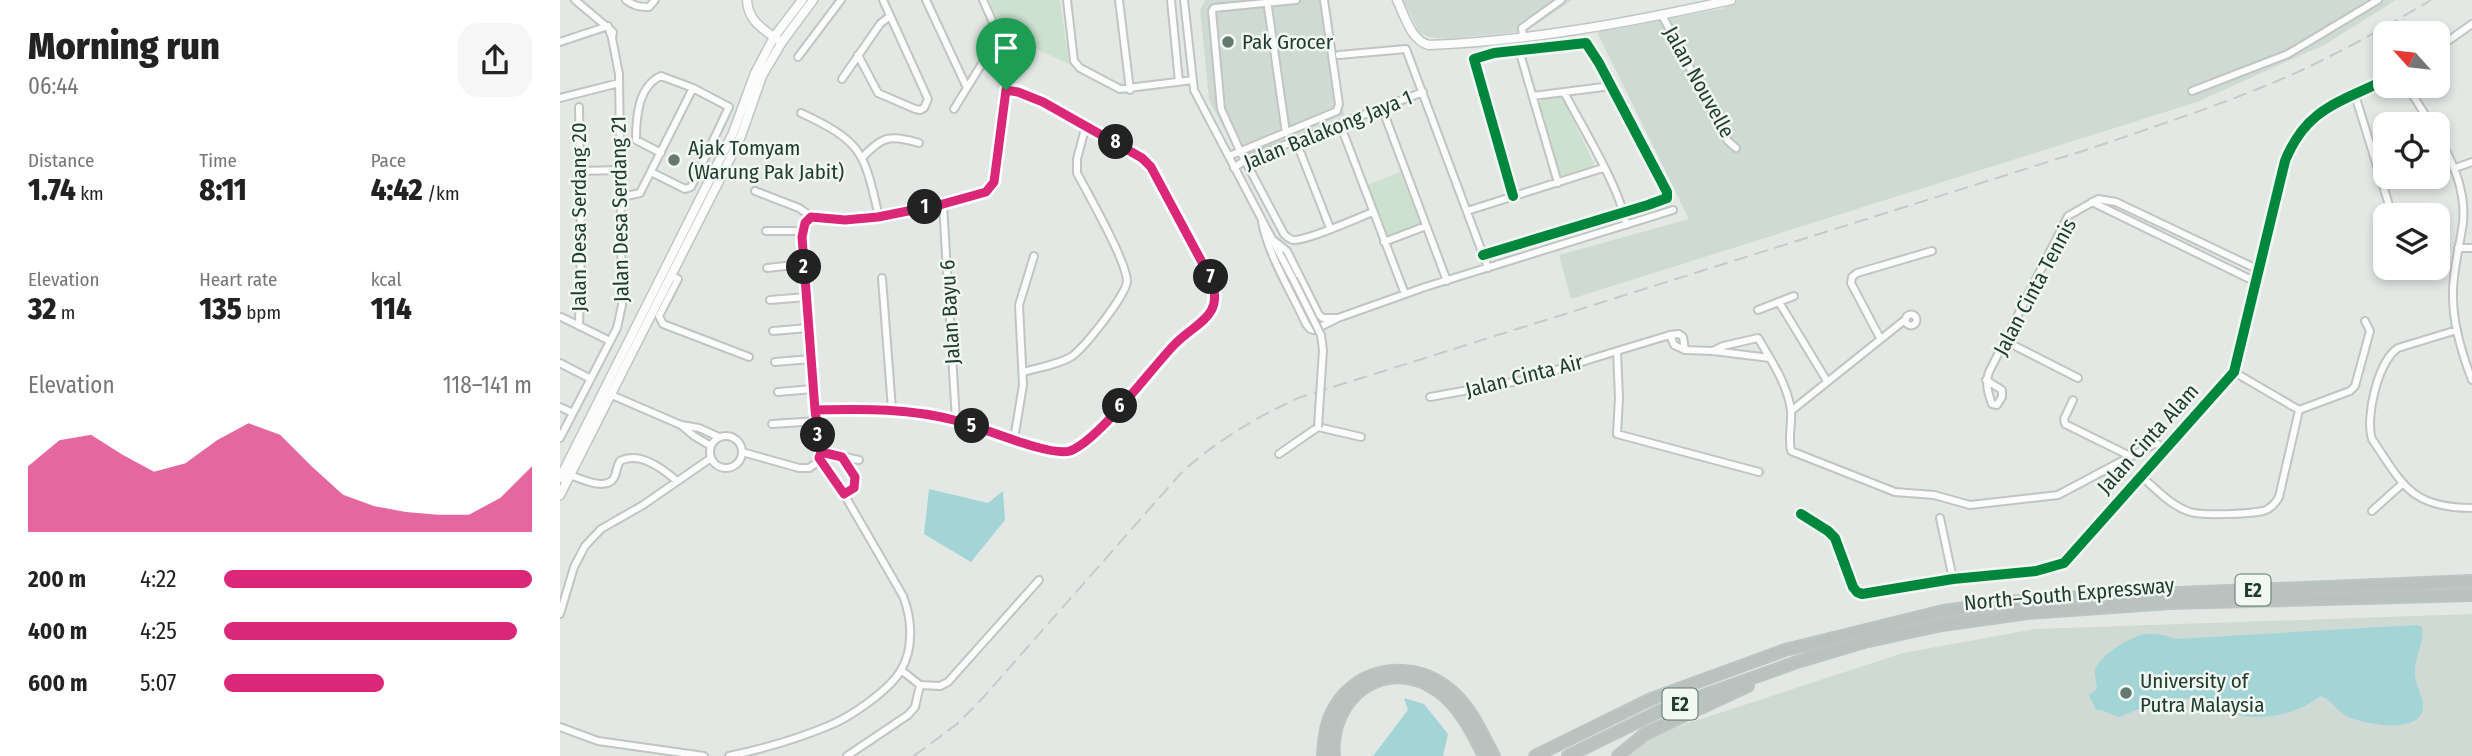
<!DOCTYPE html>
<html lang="en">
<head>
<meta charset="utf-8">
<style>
	:root { --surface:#fff; --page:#f6f6f6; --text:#222; --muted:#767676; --accent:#db2777 }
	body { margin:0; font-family:"Fira Sans Condensed",sans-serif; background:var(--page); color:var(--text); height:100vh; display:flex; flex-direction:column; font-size:26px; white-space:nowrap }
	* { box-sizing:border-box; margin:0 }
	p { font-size:23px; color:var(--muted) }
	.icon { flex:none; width:38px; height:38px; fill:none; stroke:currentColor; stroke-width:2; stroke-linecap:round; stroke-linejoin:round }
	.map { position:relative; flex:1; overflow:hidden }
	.side { display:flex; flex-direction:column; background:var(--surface); width:560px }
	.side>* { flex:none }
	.needle { width:46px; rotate:297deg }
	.controls { position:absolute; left:1813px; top:21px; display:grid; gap:14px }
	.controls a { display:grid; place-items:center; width:77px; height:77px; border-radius:14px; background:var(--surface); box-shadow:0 4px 10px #0003; font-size:35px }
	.pin { position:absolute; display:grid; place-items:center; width:60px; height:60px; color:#fff; margin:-72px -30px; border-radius:50% 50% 50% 0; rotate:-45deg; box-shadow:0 0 7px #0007 }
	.pin .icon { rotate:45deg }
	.km { position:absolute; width:35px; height:35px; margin:-18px; border-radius:50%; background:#222; color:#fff; font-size:19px; line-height:35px; text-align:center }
	.round { display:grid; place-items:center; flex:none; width:74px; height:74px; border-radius:21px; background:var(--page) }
	.head { display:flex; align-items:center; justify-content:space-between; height:119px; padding:0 28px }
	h1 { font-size:38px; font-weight:800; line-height:52px }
	.metrics { display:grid; grid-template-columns:repeat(3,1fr); gap:10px; height:119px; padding:7px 28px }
	.metrics div { display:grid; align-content:center }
	.metrics b { font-size:30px; font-weight:800 }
	.metrics small { font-size:19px; font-weight:400 }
	.metrics p { font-size:19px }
	.chart { height:196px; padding:14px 28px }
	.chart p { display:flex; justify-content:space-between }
	.chart svg { width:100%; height:126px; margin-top:7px; fill:var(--accent); opacity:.7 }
	ul { padding:0 28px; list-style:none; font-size:23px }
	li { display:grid; grid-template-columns:112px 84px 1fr; align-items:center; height:52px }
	li i { height:18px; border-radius:9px; background:var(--accent) }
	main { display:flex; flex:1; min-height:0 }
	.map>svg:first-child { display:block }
	.built { fill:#d0dad5 }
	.green { fill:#cce1d0 }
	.water { fill:#a3d4d6 }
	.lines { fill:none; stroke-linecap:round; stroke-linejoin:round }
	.street-casing { stroke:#c0c5c2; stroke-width:10 }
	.secondary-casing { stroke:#bfc6c2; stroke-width:11 }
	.highway-casing { stroke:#bcc5c1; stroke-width:14 }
	.street { stroke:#fbfcfb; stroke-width:6 }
	.secondary { stroke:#fbfcfb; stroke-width:8 }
	.highway { stroke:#b9c2bf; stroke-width:10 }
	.rail { stroke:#c6cac9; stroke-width:2; stroke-dasharray:14 7; stroke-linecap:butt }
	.street-bridge-casing { stroke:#c0c5c2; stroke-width:10; stroke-linecap:butt }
	.street-bridge { stroke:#fbfcfb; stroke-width:6 }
	.cycleway-casing { stroke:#f1f8f3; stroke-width:15 }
	.cycleway { stroke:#00873e; stroke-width:10 }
	.route-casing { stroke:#fff; stroke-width:14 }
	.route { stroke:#db2777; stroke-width:9 }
	.poi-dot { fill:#657870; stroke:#f1f8f3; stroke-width:2.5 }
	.labels { text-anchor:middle; stroke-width:5; stroke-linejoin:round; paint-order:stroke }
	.shield { fill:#f1f8f3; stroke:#5f746b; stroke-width:2 }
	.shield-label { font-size:19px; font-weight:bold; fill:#213b31 }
	.poi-label { font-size:21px; fill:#213b31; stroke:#f1f8f3; text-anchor:start }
	.street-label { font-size:21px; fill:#213b31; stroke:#f1f8f3 }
</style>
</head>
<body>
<main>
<section class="side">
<div class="head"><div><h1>Morning run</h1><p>06:44</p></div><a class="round"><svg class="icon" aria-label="share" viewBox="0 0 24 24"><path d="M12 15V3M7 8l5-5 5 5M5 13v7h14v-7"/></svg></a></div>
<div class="metrics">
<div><p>Distance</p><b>1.74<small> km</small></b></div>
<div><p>Time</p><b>8:11</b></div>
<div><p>Pace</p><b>4:42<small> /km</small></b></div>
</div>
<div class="metrics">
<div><p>Elevation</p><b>32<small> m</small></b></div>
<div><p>Heart rate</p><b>135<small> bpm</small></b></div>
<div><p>kcal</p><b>114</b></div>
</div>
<div class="chart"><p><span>Elevation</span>118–141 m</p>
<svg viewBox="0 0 160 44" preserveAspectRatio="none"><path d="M0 44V21L10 12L20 10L30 17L40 23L50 20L60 12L70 6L80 10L90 21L100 31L110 35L120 37L130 38L140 38L150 32L160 21V44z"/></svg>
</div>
<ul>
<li><b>200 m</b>4:22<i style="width:100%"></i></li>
<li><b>400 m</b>4:25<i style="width:95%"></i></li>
<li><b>600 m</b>5:07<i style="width:52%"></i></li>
</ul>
</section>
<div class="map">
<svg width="1912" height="756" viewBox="0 0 1912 756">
	<rect width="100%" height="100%" fill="#e3e8e5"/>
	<path class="built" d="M646,0H769L784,115L679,157L649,100L640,9Z
		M843,0H1012L967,31L888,39L868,37L859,32Z
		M1154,0H1836L1766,44L1637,102L1011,299L999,255L1129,219L1037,32L1165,8Z
		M1912,614V756H1070L1095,734L1343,653L1475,629Z"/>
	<path class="green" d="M431,0H500L509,64L446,35L430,3Z
		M996,96L1003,99L1034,163L1032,167L1001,179L979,103L984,98Z
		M840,172L861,225L827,238L807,185Z"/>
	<path class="water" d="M369,489L428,503L443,491L445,520L411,562L364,534Z
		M1856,625L1862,627C1865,643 1853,659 1855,676C1856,686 1864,698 1863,707C1862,736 1800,724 1785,715C1775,709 1772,699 1760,696C1741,713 1703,721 1678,715C1663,712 1651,703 1637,700C1612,694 1582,708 1559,717L1541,710H1536L1529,695L1537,689C1537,682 1535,678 1535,673C1534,658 1572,636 1585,634C1596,633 1606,636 1617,639Z
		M844,698L864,704L888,734L883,756H813L848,710Z"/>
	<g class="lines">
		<g class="street-casing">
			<path id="street" d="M15,0L53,32L52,38L48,26
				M66,0C74,6 79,7 89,7L95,0
				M366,0L407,88
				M507,0L514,61L520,68L560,89L633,80
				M559,0L570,90
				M611,0L619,82
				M624,0L634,90L733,279
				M707,0L726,133
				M736,0L654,8L652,11L661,109L680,151L724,234C727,237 729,239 733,240C747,241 797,218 813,212
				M1102,15L1168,141L1176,148
				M963,36L962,28L1001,0
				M0,42L48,26
				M1878,48L1912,24
				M959,50L998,183
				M298,55L318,93L355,109L360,110L364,108L368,99L323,0
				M779,55L846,49L928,268
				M238,57L281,0
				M282,79L320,24L330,16
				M1847,86L1871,124
				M1632,91L1728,54L1818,0
				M1004,92C1022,127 1061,189 1066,225
				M1795,95L1829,205V215
				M973,96L1051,86
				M0,98L59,83
				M19,107L21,249L19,326
				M822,108L887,281
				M394,109L439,36L423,0
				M241,113C303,142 304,152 319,217
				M780,124L845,294
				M1878,136C1893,162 1906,191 1903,222C1900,247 1892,271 1893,297C1893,325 1902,354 1912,380
				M736,141L770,228
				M669,156L777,111L779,104L764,0
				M303,157C323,135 331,135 359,143
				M674,168L685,160L863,92
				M1895,168L1912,162
				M20,171L61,170
				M91,172L125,189L131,187L169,107L133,88L101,76C78,86 76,118 76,140L101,153
				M195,191L239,208L252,217L285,220L319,217L383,204L426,192L434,182L451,47
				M62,197L80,193L133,88
				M1532,202L1696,282
				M383,204L396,421
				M907,211L1043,168
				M702,222C709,257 731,291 746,324L750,329L754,330L778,318L865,287L1113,210
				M206,231H243
				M712,239L727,251L759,315L763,318H776
				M824,242L866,226
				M1898,248H1912
				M923,255L1088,205L1107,198V192L1039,63L1026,43L934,53L914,59L953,196
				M207,268L243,264
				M112,276L118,279L99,316L103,324L189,357
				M322,278L332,409
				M210,300L246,297
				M1219,302L1267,381
				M1198,310L1234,296
				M1345.5 320a5.5 5.5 0 1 1 11 0a5.5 5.5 0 1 1-11 0Z
				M1,317L50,341
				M1897,330L1838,348C1818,361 1805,417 1812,439C1843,485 1851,508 1912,508
				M213,331L248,328
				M1110,335L1119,334L1123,337L1125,350
				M1320,338L1291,283L1292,277L1297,273L1372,251
				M1445,341L1518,378
				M1153,351L1163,346L1198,338C1211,360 1228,385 1231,411C1232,424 1228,438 1231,451L1335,492L1374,495L1410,505L1498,495L1596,443L1604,449
				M215,362L251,359
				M0,363L31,379
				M463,372C477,368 496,365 509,358C521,353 567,294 567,281C566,260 529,196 517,173V159L526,125
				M1426,380L1442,390V397L1437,405L1432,404C1428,393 1425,383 1429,372L1508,216L1538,199L1556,202L1699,270
				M218,392L253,389
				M47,393L121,425L139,428L159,437
				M870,397L964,380L1057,351
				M1513,400L1504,419L1505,424L1570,456
				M0,407L13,413
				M255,410C303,409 350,408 398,421C421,427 490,457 510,450C539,440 590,370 614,345C636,322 665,317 651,279L591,167L582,158L483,102L458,91L446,90
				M1739,410L1790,391L1795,386L1810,331L1805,321
				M1231,411L1346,319
				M212,424L257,421
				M121,425L134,436L151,446
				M150 452a16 16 0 1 1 32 0a16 16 0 1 1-32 0Z
				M0,438L57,328L62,305L59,74L52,38
				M454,439L463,385L459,305L474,256
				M182,452L239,468H249L255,464L261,452L255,410L242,237L245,224L252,217
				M261,452L299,460
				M719,454L758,427L801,437
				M282,457C293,473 305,481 284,494
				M1199,472L1057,434L1059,398L1057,351L1110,335L1114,345L1125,350L1153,351L1210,358
				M10,475C21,479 46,491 54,478C57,473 56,467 60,461C80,451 103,469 117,481
				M1581,476C1596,489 1611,506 1630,512C1643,516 1689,514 1703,511C1711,509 1715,504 1719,497L1739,410L1674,372
				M1812,511L1842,484
				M1241,514L1268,531L1275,538L1293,587L1297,592L1302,594L1393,579L1476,571L1504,563L1674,372L1725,161C1746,109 1778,103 1825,80
				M1380,518L1393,579
				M0,614L14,567L25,546L41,529L83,505L151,458
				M360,685L380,686L388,682L479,580
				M0,727L38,741L144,756
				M169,756C202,749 237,739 268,726C289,718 330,690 341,670C354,648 352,619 343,596L284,494L259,458
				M287,756L348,715L355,707L360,685L341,670"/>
		</g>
		<g class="secondary-casing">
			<path id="secondary" d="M187,0C188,21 202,28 218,40
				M837,0C845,16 851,41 869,45C970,41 1072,22 1171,0
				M0,478L173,133L195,73L214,37L242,0
				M0,495L159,181L181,136L202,76L222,42L253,0"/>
		</g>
		<g class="highway-casing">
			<path id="highway" d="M763,756C764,742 765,727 771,714C792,669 846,658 885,686C909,702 921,732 934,756
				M774,756C769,697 826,654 878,691C900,707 912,732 924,756
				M975,756L1091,699L1225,650L1383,611L1475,599L1912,581
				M1008,756L1100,711L1237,662L1304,642L1382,625L1468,613L1610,603L1912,595
				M1058,756L1085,734L1188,686"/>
		</g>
		<use href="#street" class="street"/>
		<use href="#secondary" class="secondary"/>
		<use href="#highway" class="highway"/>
		<path class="rail" d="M354,756L397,724L420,701L622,472C658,440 695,418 738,398L1529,149C1591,128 1654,107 1715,82C1769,59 1821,30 1871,0"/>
		<g class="street-bridge-casing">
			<path id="street-bridge" d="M733,279L761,335L763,350L758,427"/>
		</g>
		<use href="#street-bridge" class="street-bridge"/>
		<g class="cycleway-casing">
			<path id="cycleway" d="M923,255L1088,205L1107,198V192L1039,63L1026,43L934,53L914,59L953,196
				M255,410C303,409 350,408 398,421C421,427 490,457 510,450C539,440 590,370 614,345C636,322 665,317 651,279L591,167L582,158L483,102L458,91L446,90
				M1241,514L1268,531L1275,538L1293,587L1297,592L1302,594L1393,579L1476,571L1504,563L1674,372L1725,161C1746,109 1778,103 1825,80"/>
		</g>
		<use href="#cycleway" class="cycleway"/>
	</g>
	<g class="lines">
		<g class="route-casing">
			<path id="route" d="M446,90L434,182L426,192L383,204L318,217L285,220L251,217L245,223L242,237L255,410L261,452L259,458L284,494L294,488L295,477L282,457L261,452L255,410C304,409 350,408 398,421C421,427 490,457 510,451C539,440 590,370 614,345C636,322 665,317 651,279L591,167L582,158L483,102L458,92L446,90"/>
		</g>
		<use href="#route" class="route"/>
	</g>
	<g class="poi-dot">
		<circle cx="668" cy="42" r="7"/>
		<circle cx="114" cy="160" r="7"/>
		<circle cx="1566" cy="693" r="7"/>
	</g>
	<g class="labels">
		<g class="shield">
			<rect x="1675.5" y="574.5" width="35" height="31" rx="5"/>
			<rect x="1102.5" y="688.5" width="35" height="31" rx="5"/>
		</g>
		<g class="shield-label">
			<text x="1693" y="597">E2</text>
			<text x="1120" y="711">E2</text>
		</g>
		<g class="poi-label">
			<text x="682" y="49">Pak Grocer</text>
			<text x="128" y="155">Ajak Tomyam<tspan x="128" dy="24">(Warung Pak Jabit)</tspan></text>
			<text x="1580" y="688">University of<tspan x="1580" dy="24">Putra Malaysia</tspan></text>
		</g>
		<g class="street-label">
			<text transform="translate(1139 82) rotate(61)" y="7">Jalan Nouvelle</text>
			<text transform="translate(768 130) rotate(-22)" y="7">Jalan Balakong Jaya 1</text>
			<text transform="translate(60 209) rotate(-91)" y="7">Jalan Desa Serdang 21</text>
			<text transform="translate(19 217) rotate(-90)" y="7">Jalan Desa Serdang 20</text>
			<text transform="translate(1475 287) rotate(-62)" y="7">Jalan Cinta Tennis</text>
			<text transform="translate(390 312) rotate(-93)" y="7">Jalan Bayu 6</text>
			<text transform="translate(964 376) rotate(-14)" y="7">Jalan Cinta Air</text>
			<text transform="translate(1588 439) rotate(-48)" y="7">Jalan Cinta Alam</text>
			<text transform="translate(1509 594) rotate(-5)" y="7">North–South Expressway</text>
		</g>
	</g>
</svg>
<div class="controls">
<a><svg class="needle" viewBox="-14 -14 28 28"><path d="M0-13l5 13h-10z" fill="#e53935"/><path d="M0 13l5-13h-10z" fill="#767676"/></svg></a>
<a><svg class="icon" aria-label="locate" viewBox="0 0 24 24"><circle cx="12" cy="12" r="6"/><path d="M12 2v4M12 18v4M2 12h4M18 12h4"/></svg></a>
<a><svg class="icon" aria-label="layers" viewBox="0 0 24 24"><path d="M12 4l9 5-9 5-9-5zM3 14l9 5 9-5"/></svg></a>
</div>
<div class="pin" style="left:446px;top:90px;background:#1e9e55"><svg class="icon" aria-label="arrive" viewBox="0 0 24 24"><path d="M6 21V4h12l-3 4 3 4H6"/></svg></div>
<b class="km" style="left:365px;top:207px">1</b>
<b class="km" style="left:244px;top:267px">2</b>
<b class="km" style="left:258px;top:435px">3</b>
<b class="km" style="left:412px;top:426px">5</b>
<b class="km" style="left:560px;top:406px">6</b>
<b class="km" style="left:651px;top:277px">7</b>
<b class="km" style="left:556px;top:142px">8</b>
</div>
</main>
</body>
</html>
